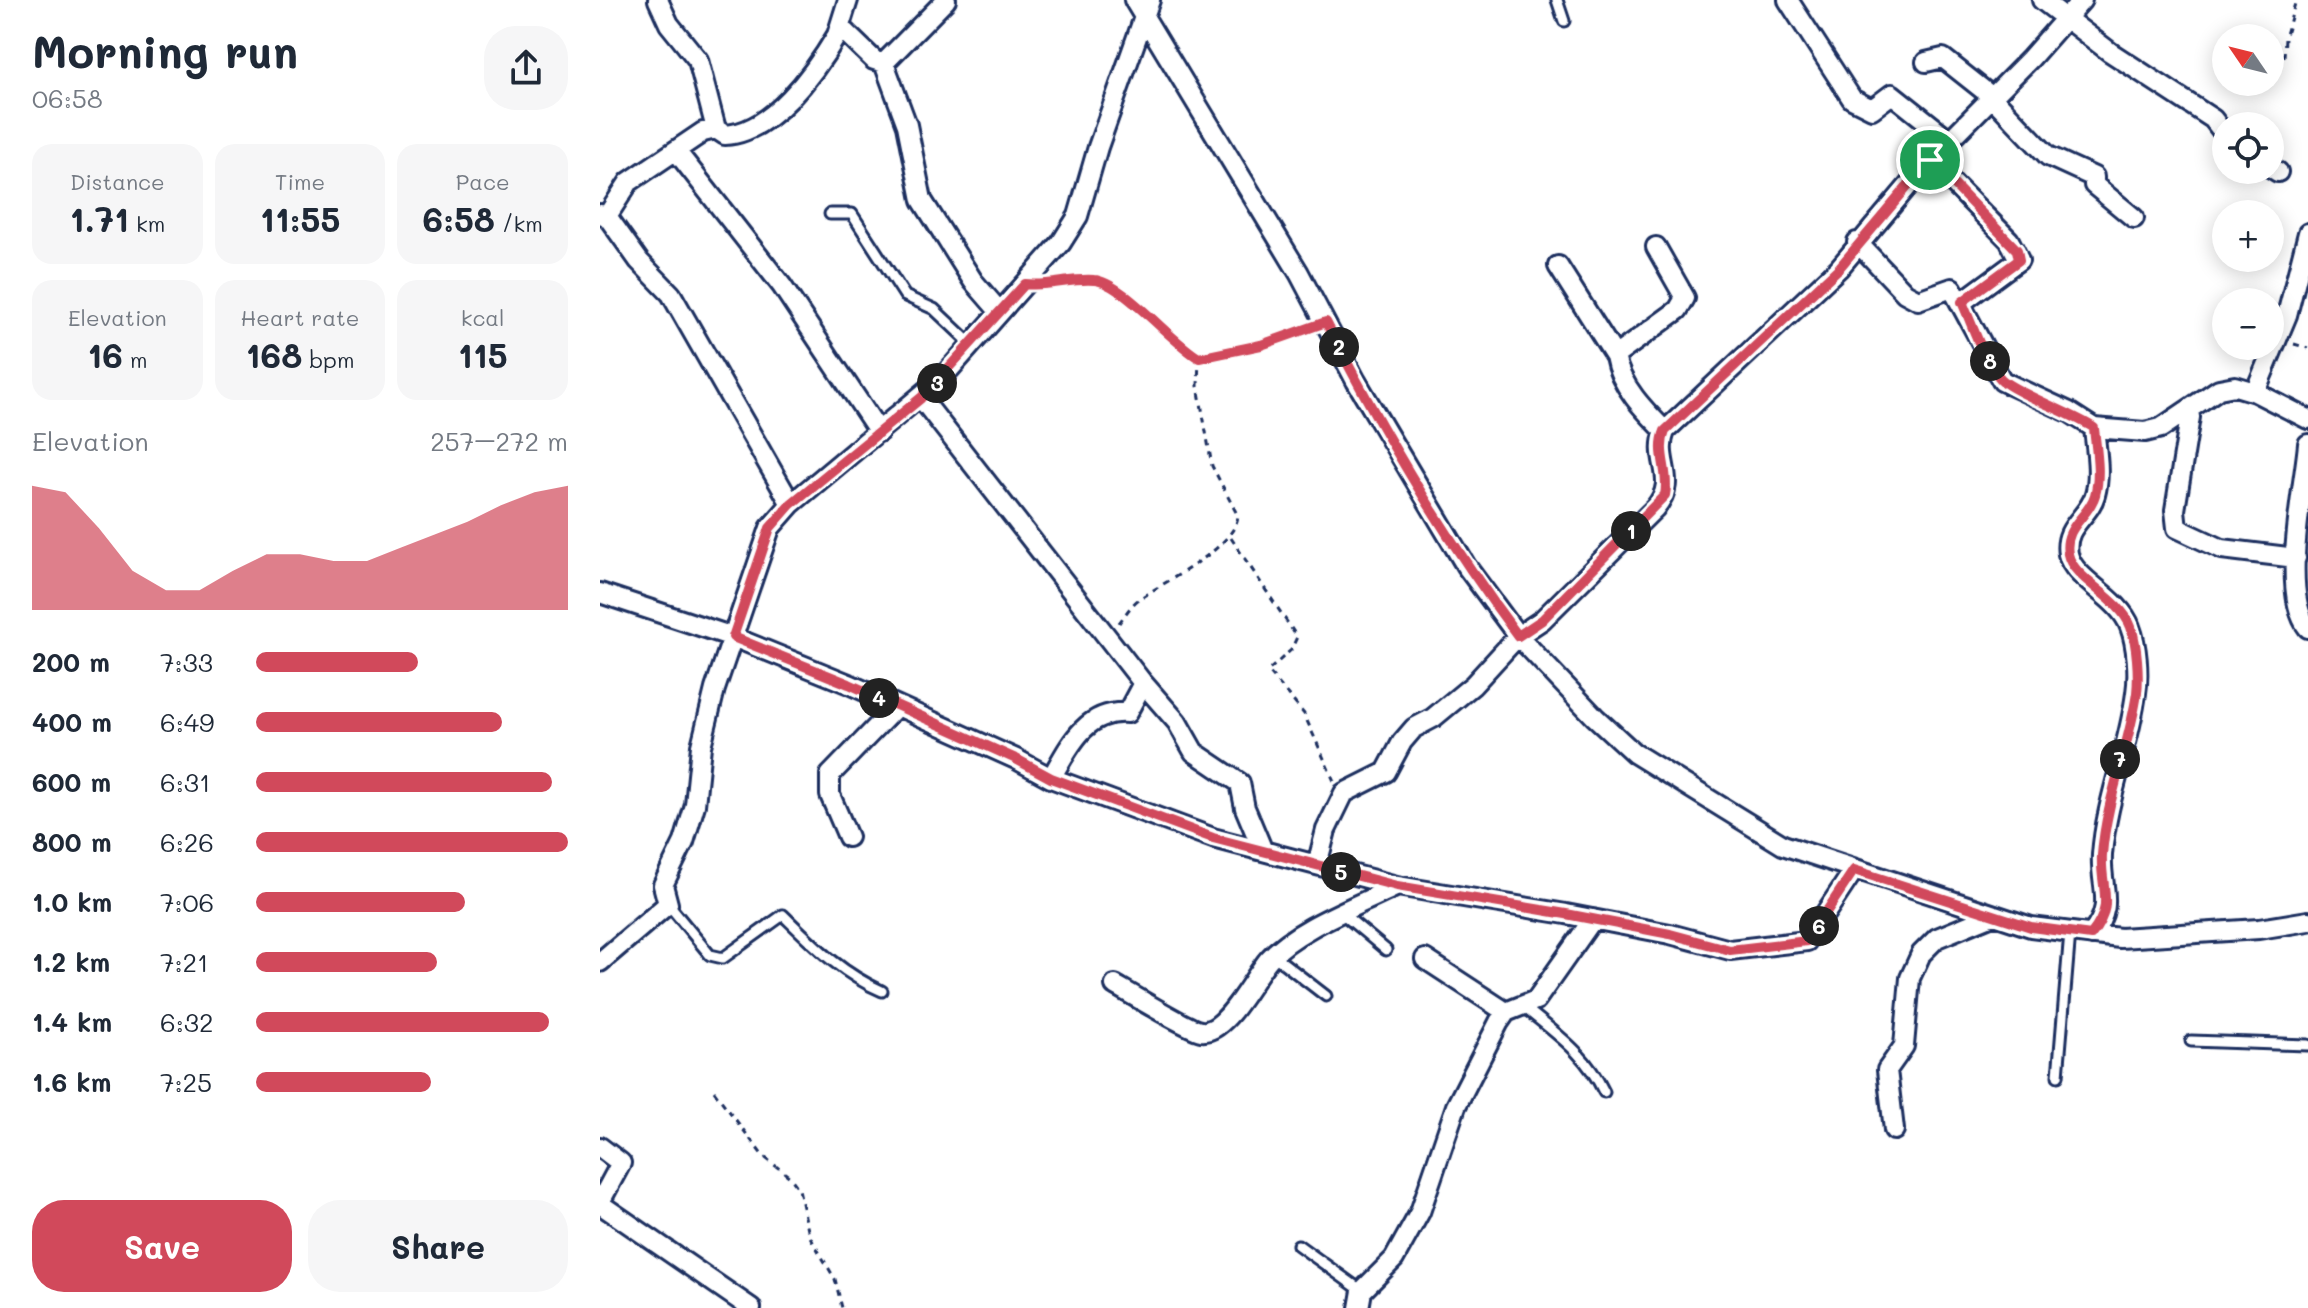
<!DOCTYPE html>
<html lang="en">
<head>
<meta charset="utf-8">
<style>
	:root { --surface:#fff; --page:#f6f6f7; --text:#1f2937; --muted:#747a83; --accent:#d1495b }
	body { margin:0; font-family:Mali,sans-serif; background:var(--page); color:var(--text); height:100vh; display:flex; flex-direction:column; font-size:30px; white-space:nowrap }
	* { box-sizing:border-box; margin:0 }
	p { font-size:26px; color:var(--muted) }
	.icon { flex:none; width:44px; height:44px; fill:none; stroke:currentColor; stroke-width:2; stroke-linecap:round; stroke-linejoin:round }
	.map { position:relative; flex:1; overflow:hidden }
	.sheet { display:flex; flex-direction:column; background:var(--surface); width:600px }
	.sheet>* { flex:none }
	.needle { width:52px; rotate:305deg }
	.buttons { position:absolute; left:1612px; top:24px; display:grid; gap:16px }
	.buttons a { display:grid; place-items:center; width:72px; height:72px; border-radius:50%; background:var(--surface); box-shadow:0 4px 20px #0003; font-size:40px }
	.pin { position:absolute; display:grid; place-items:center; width:68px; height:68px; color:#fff; margin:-34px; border:4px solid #fff; border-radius:50%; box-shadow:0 2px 8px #0007 }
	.km { position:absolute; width:40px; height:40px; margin:-20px; border-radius:50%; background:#222; color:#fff; font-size:22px; line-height:40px; text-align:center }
	.round { display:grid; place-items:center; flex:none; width:84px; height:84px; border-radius:32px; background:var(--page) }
	.overview { display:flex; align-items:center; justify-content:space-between; height:136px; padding:0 32px }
	h1 { font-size:44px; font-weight:700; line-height:60px }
	.metrics { display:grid; grid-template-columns:repeat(3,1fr); gap:12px; height:136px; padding:8px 32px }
	.metrics div { display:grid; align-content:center; border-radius:20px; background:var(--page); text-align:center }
	.metrics b { font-size:34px; font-weight:700 }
	.metrics small { font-size:22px; font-weight:400 }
	.metrics p { font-size:22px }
	.chart { height:224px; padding:16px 32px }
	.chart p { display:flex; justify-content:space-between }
	.chart svg { width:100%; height:144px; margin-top:8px; fill:var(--accent); opacity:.7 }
	.cta { display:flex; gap:16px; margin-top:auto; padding:16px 32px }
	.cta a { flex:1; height:92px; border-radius:32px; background:var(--accent); color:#fff; font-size:32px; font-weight:700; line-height:92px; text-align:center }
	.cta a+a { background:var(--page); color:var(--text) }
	ul { padding:0 32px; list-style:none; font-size:26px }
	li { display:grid; grid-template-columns:128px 96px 1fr; align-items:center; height:60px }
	li i { height:20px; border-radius:10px; background:var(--accent) }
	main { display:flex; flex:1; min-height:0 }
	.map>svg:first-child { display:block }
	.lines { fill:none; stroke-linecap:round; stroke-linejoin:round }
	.service-casing { stroke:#1b2f5e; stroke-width:15 }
	.minor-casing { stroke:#1b2f5e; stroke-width:24 }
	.path { stroke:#1b2f5e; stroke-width:3; stroke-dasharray:6 6; stroke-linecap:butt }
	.service { stroke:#fff; stroke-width:9 }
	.minor { stroke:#fff; stroke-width:18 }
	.route-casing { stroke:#fff; stroke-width:16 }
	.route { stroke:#d1495b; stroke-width:10 }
</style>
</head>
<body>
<main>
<section class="sheet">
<div class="overview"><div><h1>Morning run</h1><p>06:58</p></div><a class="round"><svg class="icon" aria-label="share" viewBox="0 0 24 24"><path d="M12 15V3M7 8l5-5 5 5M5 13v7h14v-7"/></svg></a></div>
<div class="metrics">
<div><p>Distance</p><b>1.71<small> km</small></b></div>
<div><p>Time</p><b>11:55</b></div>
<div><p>Pace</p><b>6:58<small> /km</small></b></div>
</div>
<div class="metrics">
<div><p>Elevation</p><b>16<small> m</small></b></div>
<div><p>Heart rate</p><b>168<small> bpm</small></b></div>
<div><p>kcal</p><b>115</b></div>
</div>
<div class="chart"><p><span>Elevation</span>257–272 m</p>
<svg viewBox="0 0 160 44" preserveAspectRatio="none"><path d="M0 44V6L10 8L20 19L30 32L40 38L50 38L60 32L70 27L80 27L90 29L100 29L110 25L120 21L130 17L140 12L150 8L160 6V44z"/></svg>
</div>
<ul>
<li><b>200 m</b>7:33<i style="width:52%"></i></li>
<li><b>400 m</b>6:49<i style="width:79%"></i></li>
<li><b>600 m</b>6:31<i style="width:95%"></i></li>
<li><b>800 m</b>6:26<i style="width:100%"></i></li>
<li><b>1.0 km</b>7:06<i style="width:67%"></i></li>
<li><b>1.2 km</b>7:21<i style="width:58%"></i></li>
<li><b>1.4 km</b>6:32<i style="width:94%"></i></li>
<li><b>1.6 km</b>7:25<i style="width:56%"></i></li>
</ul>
<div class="cta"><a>Save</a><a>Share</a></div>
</section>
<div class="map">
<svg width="1708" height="1308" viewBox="0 0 1708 1308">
	<rect width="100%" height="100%" fill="#fff"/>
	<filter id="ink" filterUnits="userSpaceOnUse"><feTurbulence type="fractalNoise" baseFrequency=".0125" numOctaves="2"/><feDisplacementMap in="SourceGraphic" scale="16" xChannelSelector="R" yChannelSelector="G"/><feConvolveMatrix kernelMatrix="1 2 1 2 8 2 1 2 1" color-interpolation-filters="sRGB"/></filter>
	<g filter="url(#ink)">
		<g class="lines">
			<g class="service-casing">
				<path id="service" d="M957,0L964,21
					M230,214H252L305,296L334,309L371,344
					M68,904L110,955L123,958L183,915C215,946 241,973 282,991
					M743,914L786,950
					M673,955L726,996
					M924,1007C957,1035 985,1052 1004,1092
					M1591,1041L1708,1045
					M1458,1076L1470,932
					M698,1245L762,1291"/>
			</g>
			<g class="minor-casing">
				<path id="minor" d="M58,0L69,24L98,60L116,129
					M534,0L699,273L756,381L866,566L918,636L995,717L1034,753L1183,845L1431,927L1520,938L1659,929L1708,921
					M1188,0L1252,99L1272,109L1292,94L1351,141
					M1442,0L1510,52L1613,119L1626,136
					M237,35L248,0
					M1326,62L1343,58L1391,96L1448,156L1494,177V185L1534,218
					M284,63L307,125L322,200L373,281L399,311
					M77,152L182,286L279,432
					M1330,160L1409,240L1419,260L1362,302
					M1670,167L1678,172
					M0,214L7,216L39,261L71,294L191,504
					M7,216L29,182L103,132L116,129L125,135C172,133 215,72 237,35L245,32L274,60L284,63L346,0
					M1257,242L1305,293L1318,300L1352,288L1402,381L1469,412L1494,428L1545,432L1561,428L1619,389L1635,386L1655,392L1708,419
					M958,266L1015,356C1020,386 1045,411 1065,431
					M1015,356L1078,310L1085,298L1056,247
					M1655,392L1687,315L1708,233
					M321,398L543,683L577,722L594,752L640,783L645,808L663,851
					M1585,412L1590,417L1575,510L1577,528L1622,549L1696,558
					M1708,444C1704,489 1680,593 1708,628
					M0,593L133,637L249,684L416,759L451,778L613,838L797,886L966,914L1070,934L1130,950L1207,941L1254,870
					M451,778C469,747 485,710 527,713L543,683
					M248,837L230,795V775L297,706
					M717,865L726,830L744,793L786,772L802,742L814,728L833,718L873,685L918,636L942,620L1055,508C1080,478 1053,462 1065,431L1239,268L1330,160L1430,59L1482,0
					M1491,935C1516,904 1500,889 1502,855C1506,800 1529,748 1536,693C1539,674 1537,645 1530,627C1519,596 1474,581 1468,554C1463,526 1489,517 1495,495C1501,474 1496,449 1494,428
					M825,959L906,1012
					M0,962L68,904L63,885L84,842L95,805L101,746L115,689L170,528L191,504L341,379L461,243L478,216L498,147L550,0
					M515,985C529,993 590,1030 601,1031C626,1035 653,977 669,959C698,927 758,906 797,886
					M1294,1130L1287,1070L1304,1046L1310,978L1321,954L1337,938L1393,915
					M0,1147L21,1163L0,1202
					M0,1204L151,1308
					M759,1308L762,1291L794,1259L820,1212L856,1106L899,1022L906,1012L936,1000L993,919"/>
			</g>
			<path class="path" d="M1684,57L1685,38L1696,0
				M447,285C462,284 481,278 496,280C526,284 570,342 599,358L661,345L711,328
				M1694,344L1708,348
				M631,538L697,637L691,650L668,671L704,714L734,781
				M519,623C525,615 531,605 539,599C565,581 634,549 638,516L612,466L598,386L599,358
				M114,1091L163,1156L190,1177L199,1189L209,1235L235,1279L242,1308"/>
			<use href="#service" class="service"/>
			<use href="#minor" class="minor"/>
		</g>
	</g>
	<g class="lines" filter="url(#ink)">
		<g class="route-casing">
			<path id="route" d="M1330,160L1417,250L1419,260L1362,302C1373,326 1383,360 1401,379C1413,392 1474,414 1494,428C1496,449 1501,474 1495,495C1489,517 1463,526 1468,554C1473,580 1519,596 1531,627C1537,645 1539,674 1537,693C1529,748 1506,799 1502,855C1500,889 1516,904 1491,935L1431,927L1254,870L1207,941L1130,950L1070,934L966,914L797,886L613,838L451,778L416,759L249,684L133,637L170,528L191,504L321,398L425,284C449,287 471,278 494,280C521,281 572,343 599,358L661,345L726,322C782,432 844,537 918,636L942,620L1065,495C1070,472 1056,453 1065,431L1239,268Z"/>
		</g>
		<use href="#route" class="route"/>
	</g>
</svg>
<div class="buttons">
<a><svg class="needle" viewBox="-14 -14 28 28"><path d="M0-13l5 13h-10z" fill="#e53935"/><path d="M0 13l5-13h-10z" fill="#747a83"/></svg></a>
<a><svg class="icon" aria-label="locate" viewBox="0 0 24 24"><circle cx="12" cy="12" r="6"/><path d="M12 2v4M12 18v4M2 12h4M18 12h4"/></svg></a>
<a>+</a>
<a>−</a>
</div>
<div class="pin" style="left:1330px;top:160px;background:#1e9e55"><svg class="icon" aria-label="arrive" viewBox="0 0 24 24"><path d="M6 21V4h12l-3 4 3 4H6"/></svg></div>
<b class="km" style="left:1031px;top:531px">1</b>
<b class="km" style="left:739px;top:347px">2</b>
<b class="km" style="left:337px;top:383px">3</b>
<b class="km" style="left:279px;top:698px">4</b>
<b class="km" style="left:741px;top:872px">5</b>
<b class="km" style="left:1219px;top:926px">6</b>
<b class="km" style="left:1520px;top:759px">7</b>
<b class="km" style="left:1390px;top:361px">8</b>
</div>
</main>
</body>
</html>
